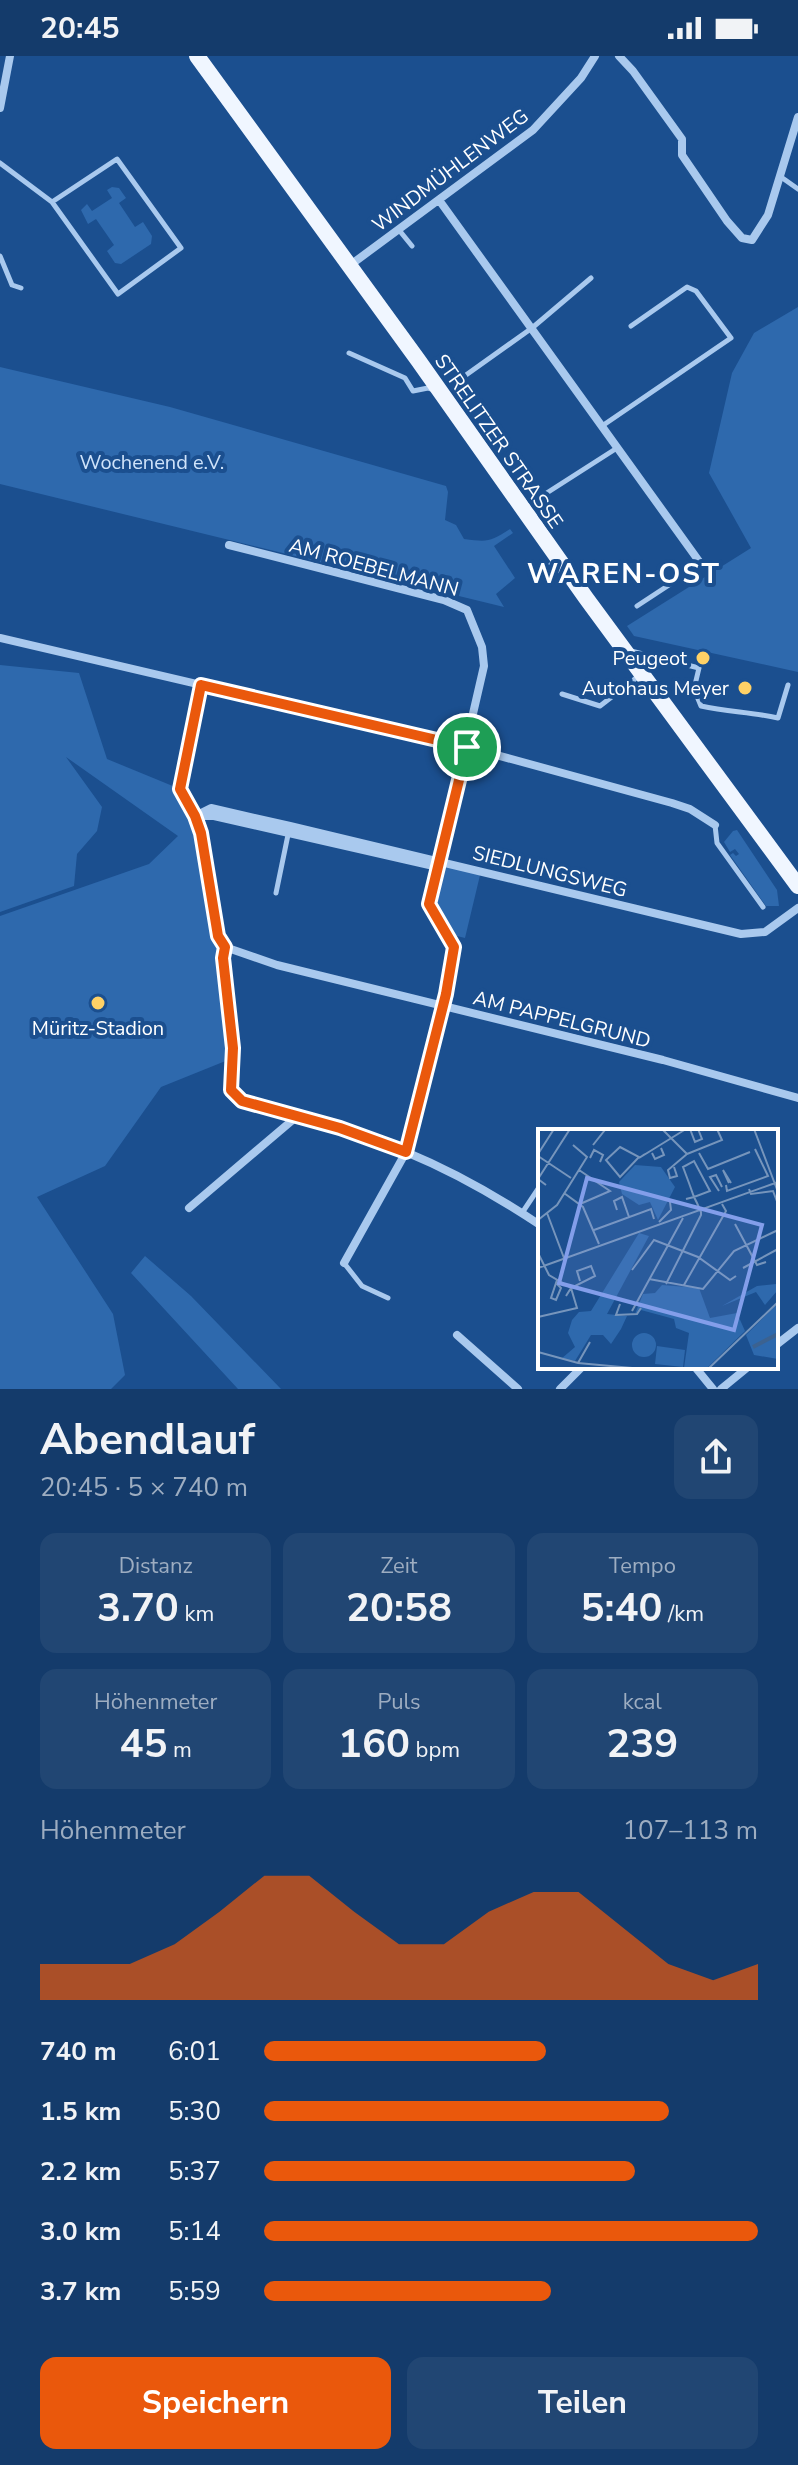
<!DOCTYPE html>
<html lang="de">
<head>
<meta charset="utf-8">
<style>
	:root { --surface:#143b6b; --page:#214673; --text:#f1f3f6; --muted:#9dadc1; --accent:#ea580c }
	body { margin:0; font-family:"Nunito Sans",sans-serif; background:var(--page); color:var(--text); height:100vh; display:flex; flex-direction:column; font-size:30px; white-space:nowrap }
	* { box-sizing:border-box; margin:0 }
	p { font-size:26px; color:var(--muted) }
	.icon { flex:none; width:44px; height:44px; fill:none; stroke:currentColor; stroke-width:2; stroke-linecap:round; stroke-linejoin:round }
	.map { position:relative; height:1333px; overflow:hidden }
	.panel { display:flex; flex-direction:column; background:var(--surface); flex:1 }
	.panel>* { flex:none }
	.pin { position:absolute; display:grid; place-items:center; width:68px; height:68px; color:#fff; margin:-34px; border:4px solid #fff; border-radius:50%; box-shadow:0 2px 8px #0007 }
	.round { display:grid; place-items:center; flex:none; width:84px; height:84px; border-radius:16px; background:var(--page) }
	.summary { display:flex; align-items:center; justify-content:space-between; height:136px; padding:0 40px }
	h1 { font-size:44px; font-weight:700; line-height:60px }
	.figures { display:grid; grid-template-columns:repeat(3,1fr); gap:12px; height:136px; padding:8px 40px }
	.figures div { display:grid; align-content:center; border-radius:16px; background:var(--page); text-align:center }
	.figures b { font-size:40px; font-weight:700 }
	.figures small { font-size:22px; font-weight:400 }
	.figures p { font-size:22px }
	.chart { height:224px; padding:16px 40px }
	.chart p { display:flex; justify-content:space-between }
	.chart svg { width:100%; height:144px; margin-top:8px; fill:var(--accent); opacity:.7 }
	.cta { display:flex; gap:16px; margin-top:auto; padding:16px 40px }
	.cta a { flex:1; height:92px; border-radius:16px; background:var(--accent); color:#fff; font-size:32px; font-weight:700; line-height:92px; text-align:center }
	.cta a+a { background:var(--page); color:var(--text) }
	ul { padding:0 40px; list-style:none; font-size:26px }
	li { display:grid; grid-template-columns:128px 96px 1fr; align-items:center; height:60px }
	li i { height:20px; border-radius:10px; background:var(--accent) }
	.status { display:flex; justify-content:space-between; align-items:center; height:56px; padding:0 40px; background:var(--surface); direction:ltr }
	.status svg { height:22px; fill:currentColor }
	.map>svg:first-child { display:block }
	.green { fill:#2e69ad }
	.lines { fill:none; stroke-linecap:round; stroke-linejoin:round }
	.lane { stroke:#a9c9ee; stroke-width:5 }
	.street { stroke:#a9c9ee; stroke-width:8 }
	.primary { stroke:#f0f6ff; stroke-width:16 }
	.route-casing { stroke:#fff; stroke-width:16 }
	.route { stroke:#ea580c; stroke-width:10 }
	.poi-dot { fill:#ffd166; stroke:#1b4f8f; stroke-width:3 }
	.labels { text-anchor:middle; stroke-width:8; stroke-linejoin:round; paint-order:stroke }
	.street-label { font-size:20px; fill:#fff; stroke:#1b4f8f }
	.park-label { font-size:20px; fill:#cfe3fa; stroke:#1b4f8f }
	.poi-label { font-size:20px; fill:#fff; stroke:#1b4f8f; text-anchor:end }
	.district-label { font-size:28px; font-weight:bold; letter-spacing:2px; fill:#fff; stroke:#1b4f8f }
	.inset-river { fill:none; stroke:#3c6290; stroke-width:4 }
	.inset-road { fill:none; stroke:#7695bc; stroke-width:2 }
	.view { fill:#839eea; fill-opacity:0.15; stroke:#839eea; stroke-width:4 }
	.inset-edge { fill:none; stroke:#fff; stroke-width:4 }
</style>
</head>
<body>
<div class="status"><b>20:45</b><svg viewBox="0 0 49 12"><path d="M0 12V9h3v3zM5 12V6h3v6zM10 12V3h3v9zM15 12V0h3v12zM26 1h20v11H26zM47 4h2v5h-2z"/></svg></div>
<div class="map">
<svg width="798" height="1333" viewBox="0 0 798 1333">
	<rect width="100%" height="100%" fill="#1b4f8f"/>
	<path class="green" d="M112,131L119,132L126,142L119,147L135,171L143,166L152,180L151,188L121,208L115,207L107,195L114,189L96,163L88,168L81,154L87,148L92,155L112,142L107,134Z
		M798,251V616L634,580L627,570L751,492L709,417L732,317L754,277Z
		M0,311L170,351L446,430L448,436L445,464L456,469L464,483C488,486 490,486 510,473L513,477L494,490L515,522L496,538L504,551L0,428Z
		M0,609L79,617L107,703L180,733L195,760L225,891L219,902L228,1004L161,1031L105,1110L37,1141L113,1258L125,1319L111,1333H0V860L149,808L178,780L66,701L102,751L97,775L77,798L74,830L0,856Z
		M737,774L777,834L779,850H766L730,799L733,797L736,800L739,798L735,793L730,796L724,786L733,775Z
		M439,804L481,815L465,882L449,878L429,848Z
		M145,1200L191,1240L281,1333H238L131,1217Z"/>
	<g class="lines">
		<path class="lane" d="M0,107L52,146L118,238L181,192L117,103L52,146
			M781,121L798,133
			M399,174L412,190
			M0,200L12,229L21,232
			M349,297L405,322L413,335L428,332L435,334
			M459,324L532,272L591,222
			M602,370L731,282L696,235L687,231L631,270
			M542,440L617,392
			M534,521L556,505
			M637,550L701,508
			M631,595L699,612L694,633L701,650C728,656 751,656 778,662L788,629
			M562,638L600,650L640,619
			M715,769L717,787L763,851
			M276,837L289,774
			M522,1157L540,1130
			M344,1207L362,1230L388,1242"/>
		<path class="street" d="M619,0L633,15L682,83V99L727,165L742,182L752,184L768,159L798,61
			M0,52L10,0
			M439,144L701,508
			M349,210L533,74L581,22L595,0
			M229,489L444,544L467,554L482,591L484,610L429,848L454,891L446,938L406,1096L344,1207
			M0,582L467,691L672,747L690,753L715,769
			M201,629L180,733L201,777L218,880L225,891
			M195,760L211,752L290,770L741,878L765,876L798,852
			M200,760H214L438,811
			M225,891L277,909L663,1004L798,1042
			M225,891L223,902L233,992L231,1034L242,1045C296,1061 353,1074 406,1096C452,1115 498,1141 540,1169
			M189,1152L295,1062
			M457,1279L518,1333
			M776,1289L798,1272
			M695,1311L713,1333
			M560,1333L582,1311
			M721,1333L748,1311"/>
		<path class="primary" d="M197,0L418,304L586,542L798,830"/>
	</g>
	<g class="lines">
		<g class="route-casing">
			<path id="route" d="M201,629L467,691L429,848L454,891L446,938L406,1096L340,1072L242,1045L231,1034L233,992L223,902L225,891L218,880L201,777L195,760L180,733Z"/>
		</g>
		<use href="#route" class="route"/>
	</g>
	<g class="poi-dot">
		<circle cx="703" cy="602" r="8"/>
		<circle cx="745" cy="632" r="8"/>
		<circle cx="98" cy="947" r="8"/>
	</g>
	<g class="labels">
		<g class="street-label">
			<text transform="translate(450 114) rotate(-37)" y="7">WINDMÜHLENWEG</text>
			<text transform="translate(499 385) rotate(55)" y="7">STRELITZER STRASSE</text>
			<text transform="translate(374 511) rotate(15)" y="7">AM ROEBELMANN</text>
			<text transform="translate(550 815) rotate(14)" y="7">SIEDLUNGSWEG</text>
			<text transform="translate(562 963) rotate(14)" y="7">AM PAPPELGRUND</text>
		</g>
		<g class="park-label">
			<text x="152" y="413">Wochenend e.V.</text>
		</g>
		<g class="poi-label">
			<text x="687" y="609">Peugeot</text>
			<text x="729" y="639">Autohaus Meyer</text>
			<text x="98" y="979" text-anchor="middle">Müritz-Stadion</text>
		</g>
		<g class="district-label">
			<text x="624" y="527">WAREN-OST</text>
		</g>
	</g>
	<g transform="translate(538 1073)">
		<rect width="240" height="240" fill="#1b4f8f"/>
		<path d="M97,36L123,38L137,58L120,91L112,73L101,76L84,65L81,53ZM101,104L111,107L69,185L89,187L83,200L73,215L65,206H53L37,232L23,230L37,218L30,204L34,191L41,183L53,182ZM238,155L239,162L227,176L218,163L184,177L219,157ZM124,156L161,159L172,189L199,184L207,202L168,240L146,239L151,204L138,199L136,190L103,181L97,185L105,165L117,164ZM240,174V230L216,226L208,206ZM94 216a12 12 0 1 1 24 0a12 12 0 1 1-24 0ZM119,217L147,221L145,238L117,235Z" fill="#2e69ad"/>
		<path class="inset-river" d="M215,218L240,205"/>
		<path class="inset-road" d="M124,0L149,25L184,11L179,0M152,0L157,13L164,10L160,0M216,0L240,63M55,16L67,1L91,0M82,18L101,28L82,48L68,31ZM114,24L117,30L126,26L123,19M161,24L170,40L212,23M0,25L16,0M107,25L101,29L148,0M0,27L33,49M52,29L56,21L65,26L62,33M136,38L139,47L132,49L130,41L149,25M41,41L72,62L42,75M191,54L185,41L193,54M8,56L0,50L32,0M188,56L189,62L230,47L217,20M211,60L213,65L235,62L240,75M181,62L172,48L178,46L184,58M26,64L45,78L61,115M79,81L76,72L84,68L91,88M9,84L26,129M0,91L19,76L49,28L35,16M121,93L133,81L132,73M197,95L219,136L228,133M56,101L113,80L116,90M0,124L11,146L33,159L39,179L0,188M0,139L240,53M205,139L240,120M94,141L116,111L160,128L192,151L198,147M111,150L165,160L196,122L240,101M19,155L23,159L18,171L13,169L19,151M128,155L163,86V83L159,74L156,68L151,54L145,38L156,32L172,62L156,68L148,70M146,156L188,82L184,75M28,167L33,159L57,147L53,137L39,142L42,152M82,175L78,186L99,185L103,179M94,182L145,89M0,223L40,234L105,240M40,234L52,213M170,240L240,173"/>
		<path class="view" d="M49,49L224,96L196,201L21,154Z"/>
		<rect width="240" height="240" class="inset-edge"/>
	</g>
</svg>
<div class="pin" style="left:467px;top:691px;background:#1e9e55"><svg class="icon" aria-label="arrive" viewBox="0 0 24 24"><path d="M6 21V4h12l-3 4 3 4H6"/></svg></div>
</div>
<section class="panel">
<div class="summary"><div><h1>Abendlauf</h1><p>20:45 · 5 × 740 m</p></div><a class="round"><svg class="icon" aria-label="share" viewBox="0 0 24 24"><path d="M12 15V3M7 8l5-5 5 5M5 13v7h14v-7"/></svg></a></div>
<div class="figures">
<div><p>Distanz</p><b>3.70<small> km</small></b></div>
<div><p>Zeit</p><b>20:58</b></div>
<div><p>Tempo</p><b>5:40<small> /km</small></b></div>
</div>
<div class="figures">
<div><p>Höhenmeter</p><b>45<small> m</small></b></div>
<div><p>Puls</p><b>160<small> bpm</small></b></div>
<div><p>kcal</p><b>239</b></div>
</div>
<div class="chart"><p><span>Höhenmeter</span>107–113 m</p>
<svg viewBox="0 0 160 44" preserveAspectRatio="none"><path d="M0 44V33L10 33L20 33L30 27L40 17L50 6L60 6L70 17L80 27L90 27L100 17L110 11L120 11L130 22L140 33L150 38L160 33V44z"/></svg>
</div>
<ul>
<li><b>740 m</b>6:01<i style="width:57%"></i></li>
<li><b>1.5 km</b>5:30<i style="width:82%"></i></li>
<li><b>2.2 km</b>5:37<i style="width:75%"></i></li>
<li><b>3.0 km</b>5:14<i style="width:100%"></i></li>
<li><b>3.7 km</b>5:59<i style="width:58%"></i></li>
</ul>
<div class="cta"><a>Speichern</a><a>Teilen</a></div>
</section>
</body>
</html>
